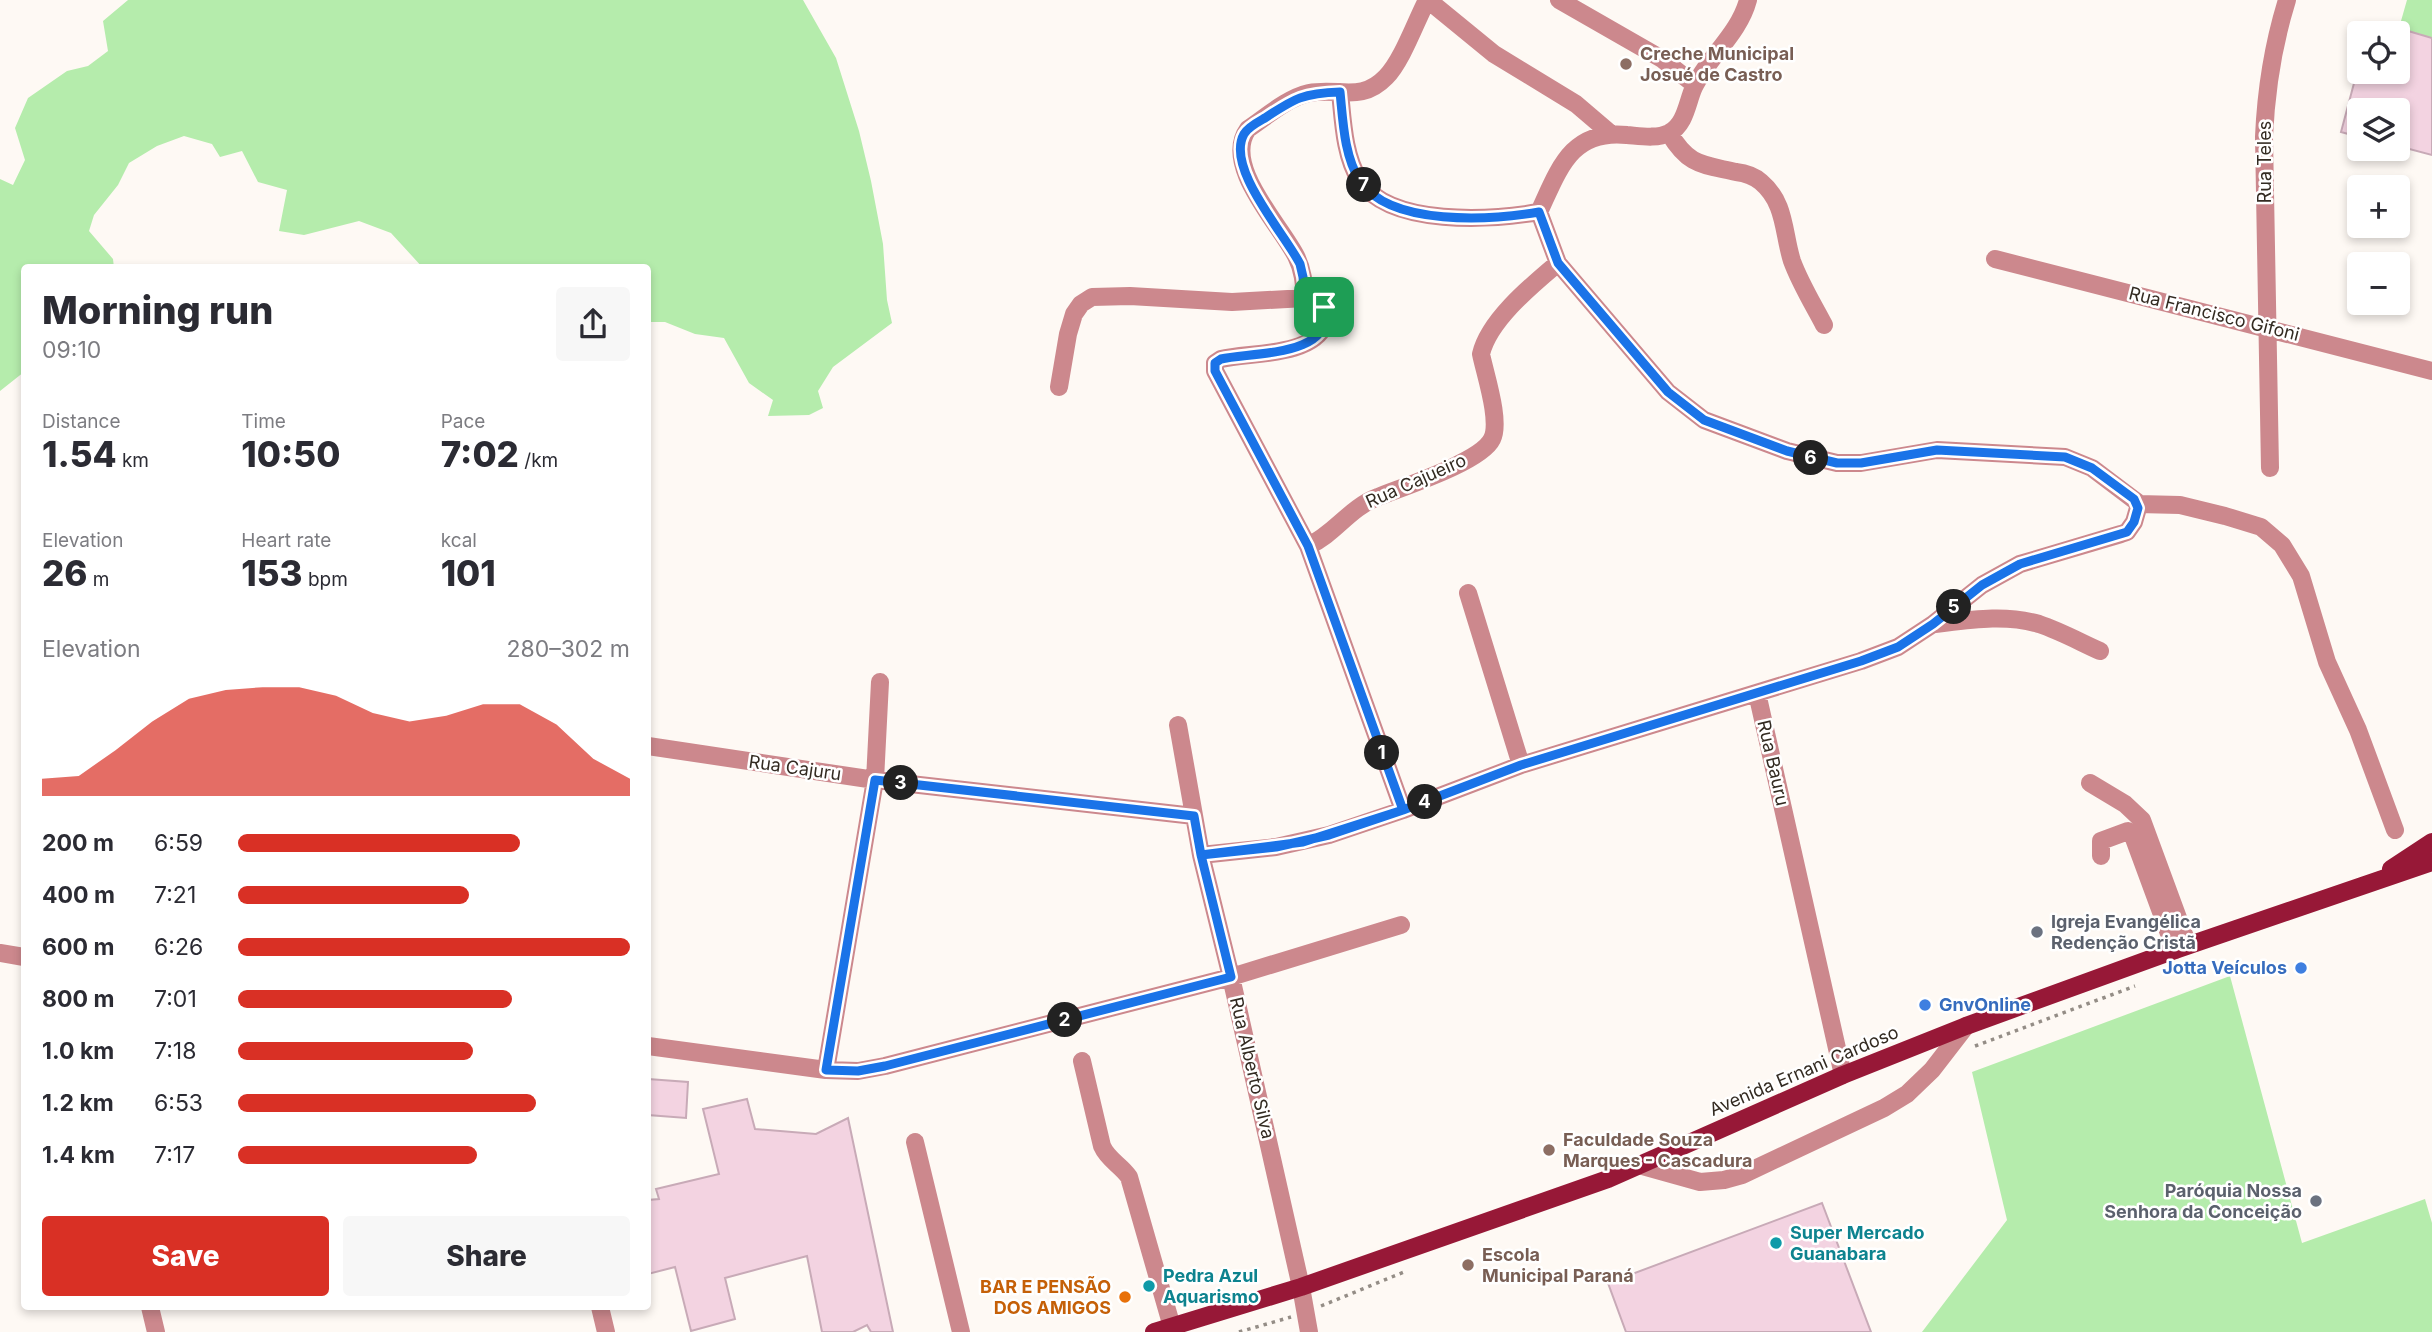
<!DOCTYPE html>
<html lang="en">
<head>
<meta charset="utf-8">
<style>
	:root { --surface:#fff; --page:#f7f7f7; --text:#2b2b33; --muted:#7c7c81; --accent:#d93025 }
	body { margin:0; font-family:Inter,sans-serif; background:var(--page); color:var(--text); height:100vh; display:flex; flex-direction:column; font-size:26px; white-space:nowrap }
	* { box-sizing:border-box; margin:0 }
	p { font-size:23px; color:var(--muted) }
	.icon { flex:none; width:38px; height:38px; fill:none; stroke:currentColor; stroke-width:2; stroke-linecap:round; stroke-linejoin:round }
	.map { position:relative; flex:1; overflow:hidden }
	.drawer { position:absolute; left:21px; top:264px; width:630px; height:1046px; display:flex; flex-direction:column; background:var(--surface); border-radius:7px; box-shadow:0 4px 10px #0003 }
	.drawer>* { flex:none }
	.tools { position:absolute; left:2347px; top:21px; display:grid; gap:14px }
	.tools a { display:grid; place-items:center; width:63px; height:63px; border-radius:7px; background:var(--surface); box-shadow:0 4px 10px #0003; font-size:35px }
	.pin { position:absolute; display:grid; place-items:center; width:60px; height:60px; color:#fff; margin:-30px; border-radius:14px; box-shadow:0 4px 10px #0006 }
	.km { position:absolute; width:35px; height:35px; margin:-18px; border-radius:50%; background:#222; color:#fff; font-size:19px; line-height:35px; text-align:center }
	.round { display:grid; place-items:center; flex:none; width:74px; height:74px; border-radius:7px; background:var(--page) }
	.overview { display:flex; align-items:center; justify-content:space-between; height:119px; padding:0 21px }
	h1 { font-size:38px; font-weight:800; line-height:52px }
	.stats { display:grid; grid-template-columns:repeat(3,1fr); gap:10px; height:119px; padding:7px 21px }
	.stats div { display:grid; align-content:center }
	.stats b { font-size:35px; font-weight:800 }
	.stats small { font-size:19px; font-weight:400 }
	.stats p { font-size:19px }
	.chart { height:196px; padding:14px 21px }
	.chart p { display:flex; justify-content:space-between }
	.chart svg { width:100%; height:126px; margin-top:7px; fill:var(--accent); opacity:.7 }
	.cta { display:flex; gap:14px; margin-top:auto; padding:14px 21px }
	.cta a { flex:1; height:80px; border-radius:7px; background:var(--accent); color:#fff; font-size:28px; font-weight:800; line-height:80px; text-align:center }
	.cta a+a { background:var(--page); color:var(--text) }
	ul { padding:0 21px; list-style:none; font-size:23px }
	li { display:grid; grid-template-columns:112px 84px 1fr; align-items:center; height:52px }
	li i { height:18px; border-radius:9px; background:var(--accent) }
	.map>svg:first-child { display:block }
	.green { fill:#b5ecac }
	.building { fill:#f3d3e1; stroke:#c8aab7; stroke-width:2 }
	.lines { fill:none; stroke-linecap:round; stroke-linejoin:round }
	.path { stroke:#948d86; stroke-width:3.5; stroke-dasharray:3.5 5; stroke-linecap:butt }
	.minor { stroke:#cc888d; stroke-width:18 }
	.major { stroke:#971837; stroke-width:18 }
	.route-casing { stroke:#fff; stroke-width:14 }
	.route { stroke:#1a73e8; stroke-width:9 }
	.education-dot { fill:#8d6e63; stroke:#fff; stroke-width:2.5 }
	.worship-dot { fill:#6b7280; stroke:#fff; stroke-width:2.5 }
	.shop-dot { fill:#3f7fe0; stroke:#fff; stroke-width:2.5 }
	.culture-dot { fill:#0f9aa8; stroke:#fff; stroke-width:2.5 }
	.food-dot { fill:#e8710a; stroke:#fff; stroke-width:2.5 }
	.labels { text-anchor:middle; stroke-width:5; stroke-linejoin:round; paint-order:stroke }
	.education-label { font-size:18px; font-weight:bold; fill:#785e54; stroke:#fff; text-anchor:start }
	.street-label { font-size:18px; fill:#332b22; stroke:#fff }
	.worship-label { font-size:18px; font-weight:bold; fill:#5b616d; stroke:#fff; text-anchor:start }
	.shop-label { font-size:18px; font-weight:bold; fill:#366cbe; stroke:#fff; text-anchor:end }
	.culture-label { font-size:18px; font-weight:bold; fill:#0d838f; stroke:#fff; text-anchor:start }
	.food-label { font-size:18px; font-weight:bold; fill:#c56008; stroke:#fff; text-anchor:end }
</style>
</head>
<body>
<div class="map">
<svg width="2432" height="1332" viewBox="0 0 2432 1332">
	<rect width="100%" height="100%" fill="#fef9f4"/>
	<path class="green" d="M128,0H803L836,58L859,131L871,181L883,244L887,300L892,323L833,367L818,391L823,408L809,415L768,416L773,400L749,383L724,338L695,334L665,322H648V268H423L391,233L359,221L304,235L279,231L287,190L258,182L242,151L220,157L212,144L184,136L157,146L129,163L118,185L94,215L89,231L113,259L114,268H24V372L0,391V179L13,185L25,160L15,128L28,98L67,71L88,66L108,51L103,21Z
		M2407,0H2432V38L2399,28Z
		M2230,976L2302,1243L2425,1199L2432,1223V1332H1922L2007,1220L1972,1072Z"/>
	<path class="building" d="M2398,28L2432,38V155L2398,146V110H2359V137L2341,132L2357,72H2376L2398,77Z
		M648,1079L688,1082L686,1118L648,1115Z
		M747,1099L755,1129L816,1134L848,1118L893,1332H871L867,1325L853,1332H822L807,1256L725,1278L735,1319L691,1331L675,1267L648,1274V1200L659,1199L656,1189L719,1174L703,1109Z
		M1822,1203L1871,1332H1626L1608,1283Z"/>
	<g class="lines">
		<path class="path" d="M1975,1046L2135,986
			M1321,1306L1404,1272
			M1239,1332L1291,1317"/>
		<path class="minor" d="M1428,0L1494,54L1576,104L1610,133
			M1559,0L1662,59L1695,85
			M1340,92C1343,121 1344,156 1360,181C1391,227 1491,220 1539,212
			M1669,133C1689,166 1701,164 1736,172C1745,173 1754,176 1761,182C1786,203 1783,233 1792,261C1800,283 1813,304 1824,325
			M1995,259L2432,371
			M1305,298C1304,283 1303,270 1296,256C1279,223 1222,165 1248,129C1266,117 1287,98 1309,93C1339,87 1361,103 1386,77C1402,61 1416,21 1427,0
			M1059,387L1068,334L1074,314L1081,304L1092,297L1130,296L1232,302L1305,298L1323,304L1325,325C1311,357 1250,352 1221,359L1215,363V371L1308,546L1403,810
			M2270,468L2264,137C2266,90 2273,45 2287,0
			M2138,504L2180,505L2225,516L2261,527L2282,545L2301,576L2327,662L2358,730L2395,830
			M1308,546C1335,534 1349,508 1378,497C1402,487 1481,462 1492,439C1501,421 1485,374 1481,354C1489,320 1532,285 1558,263
			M1468,593L1521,765
			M1935,624C1969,620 2005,614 2039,624C2060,631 2080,642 2100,651
			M1757,693L1843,1075
			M1178,725L1201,855L1231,977L1301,1287L1309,1332
			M648,746L875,780L1194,816
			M2090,783L2125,804L2142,820L2188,945
			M1201,855L1276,847L1329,835L1403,810L1521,765L1861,661L1898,647L1933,624L1982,585L2020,564L2121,534L2127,532L2134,522L2138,508L2137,502L2092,468L2065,457L1937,450L1861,463H1837L1787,451L1704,420L1668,392L1558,263L1539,212C1559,169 1571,129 1627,135C1640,136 1657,139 1669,133C1686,124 1687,102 1694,87C1709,56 1739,34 1748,0
			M2101,856V841L2128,831L2133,836L2175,950
			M0,953L24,957
			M648,1046L826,1070L858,1071L885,1066L1231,977L1401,925
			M1082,1061L1102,1146C1108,1160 1121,1165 1129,1177L1172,1327
			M826,1070L875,780L880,682
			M915,1142L961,1332
			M1639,1165L1700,1182L1724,1180L1742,1175L1884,1108L1907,1094L1932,1070L1966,1026
			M150,1307L156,1332
			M600,1307L606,1332"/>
		<path class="major" d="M2391,869L2432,842
			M1154,1332L1301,1287L1608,1179L1843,1075L1966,1026L2175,950L2432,862"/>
	</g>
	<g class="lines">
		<g class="route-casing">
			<path id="route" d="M1324,307C1336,357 1252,352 1221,359L1215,363V371L1308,546L1403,810L1303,842L1201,855L1231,977L885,1066L858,1071L826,1070L875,780L1194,816L1201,855L1276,847L1329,835L1403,810L1521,765L1861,661L1898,647L1933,624L1982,585L2020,564L2127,532L2134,522L2138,508L2134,499L2092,468L2065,457L1937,450L1861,463H1837L1787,451L1704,420L1668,392L1558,263L1539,212C1491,220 1391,227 1360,181C1344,156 1343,121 1340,92C1304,93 1295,98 1265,118C1258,122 1248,127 1244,134C1225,168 1285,234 1300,264L1303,277L1305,298L1320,302L1324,307"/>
		</g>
		<use href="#route" class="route"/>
	</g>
	<g class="education-dot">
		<circle cx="1626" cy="64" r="7"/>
		<circle cx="1549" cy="1150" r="7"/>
		<circle cx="1468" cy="1265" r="7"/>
	</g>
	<g class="worship-dot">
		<circle cx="2037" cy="932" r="7"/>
		<circle cx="2316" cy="1201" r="7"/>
	</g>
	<g class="shop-dot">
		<circle cx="2301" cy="968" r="7"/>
		<circle cx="1925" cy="1005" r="7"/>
	</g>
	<g class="culture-dot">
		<circle cx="1776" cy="1243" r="7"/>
		<circle cx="1149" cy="1286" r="7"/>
	</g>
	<circle class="food-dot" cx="1125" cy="1297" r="7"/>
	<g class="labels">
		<g class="education-label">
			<text x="1640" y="60">Creche Municipal<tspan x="1640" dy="21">Josué de Castro</tspan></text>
			<text x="1563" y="1146">Faculdade Souza<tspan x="1563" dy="21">Marques - Cascadura</tspan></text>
			<text x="1482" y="1261">Escola<tspan x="1482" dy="21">Municipal Paraná</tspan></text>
		</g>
		<g class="street-label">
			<text transform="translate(2265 162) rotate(-90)" y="6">Rua Teles</text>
			<text transform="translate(2214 314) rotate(14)" y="6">Rua Francisco Gifoni</text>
			<text transform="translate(1416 481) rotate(-24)" y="6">Rua Cajueiro</text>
			<text transform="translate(1773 763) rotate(77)" y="6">Rua Bauru</text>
			<text transform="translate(795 768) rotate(8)" y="6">Rua Cajuru</text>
			<text transform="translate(1252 1068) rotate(77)" y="6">Rua Alberto Silva</text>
			<text transform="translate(1804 1071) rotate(-23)" y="6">Avenida Ernani Cardoso</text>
		</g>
		<g class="worship-label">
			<text x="2051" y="928">Igreja Evangélica<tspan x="2051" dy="21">Redenção Cristã</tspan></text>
			<text x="2302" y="1197" text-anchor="end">Paróquia Nossa<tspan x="2302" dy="21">Senhora da Conceição</tspan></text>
		</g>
		<g class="shop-label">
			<text x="2287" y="974">Jotta Veículos</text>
			<text x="1939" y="1011" text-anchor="start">GnvOnline</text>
		</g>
		<g class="culture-label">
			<text x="1790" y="1239">Super Mercado<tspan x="1790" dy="21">Guanabara</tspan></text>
			<text x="1163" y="1282">Pedra Azul<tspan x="1163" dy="21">Aquarismo</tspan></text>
		</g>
		<g class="food-label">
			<text x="1111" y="1293">BAR E PENSÃO<tspan x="1111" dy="21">DOS AMIGOS</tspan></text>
		</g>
	</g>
</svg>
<div class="tools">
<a><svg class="icon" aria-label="locate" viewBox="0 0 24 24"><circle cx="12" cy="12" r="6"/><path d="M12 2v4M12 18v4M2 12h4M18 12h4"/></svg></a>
<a><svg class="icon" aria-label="layers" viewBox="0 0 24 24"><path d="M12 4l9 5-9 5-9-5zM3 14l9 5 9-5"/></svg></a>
<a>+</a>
<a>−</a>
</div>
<div class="pin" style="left:1324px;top:307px;background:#1e9e55"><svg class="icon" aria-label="arrive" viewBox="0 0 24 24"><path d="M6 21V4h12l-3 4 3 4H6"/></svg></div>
<b class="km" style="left:1382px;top:753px">1</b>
<b class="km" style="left:1065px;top:1020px">2</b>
<b class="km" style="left:901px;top:783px">3</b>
<b class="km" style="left:1425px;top:802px">4</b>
<b class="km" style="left:1954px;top:607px">5</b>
<b class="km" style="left:1811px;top:458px">6</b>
<b class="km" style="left:1364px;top:185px">7</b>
<section class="drawer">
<div class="overview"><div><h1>Morning run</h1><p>09:10</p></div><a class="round"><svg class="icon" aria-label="share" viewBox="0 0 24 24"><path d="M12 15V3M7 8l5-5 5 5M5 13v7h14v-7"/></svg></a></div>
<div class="stats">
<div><p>Distance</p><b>1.54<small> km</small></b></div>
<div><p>Time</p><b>10:50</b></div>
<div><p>Pace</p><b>7:02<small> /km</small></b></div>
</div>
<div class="stats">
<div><p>Elevation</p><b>26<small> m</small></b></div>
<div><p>Heart rate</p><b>153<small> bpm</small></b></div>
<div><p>kcal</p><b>101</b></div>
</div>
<div class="chart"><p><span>Elevation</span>280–302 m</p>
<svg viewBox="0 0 160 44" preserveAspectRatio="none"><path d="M0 44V38L10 37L20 28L30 18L40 10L50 7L60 6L70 6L80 9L90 15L100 18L110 16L120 12L130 12L140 19L150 31L160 38V44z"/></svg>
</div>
<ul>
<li><b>200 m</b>6:59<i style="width:72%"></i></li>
<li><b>400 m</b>7:21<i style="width:59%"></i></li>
<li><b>600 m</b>6:26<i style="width:100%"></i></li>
<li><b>800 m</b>7:01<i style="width:70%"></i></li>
<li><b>1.0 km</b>7:18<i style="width:60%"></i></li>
<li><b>1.2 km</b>6:53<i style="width:76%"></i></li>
<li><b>1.4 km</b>7:17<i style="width:61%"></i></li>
</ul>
<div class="cta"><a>Save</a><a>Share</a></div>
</section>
</div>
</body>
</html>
